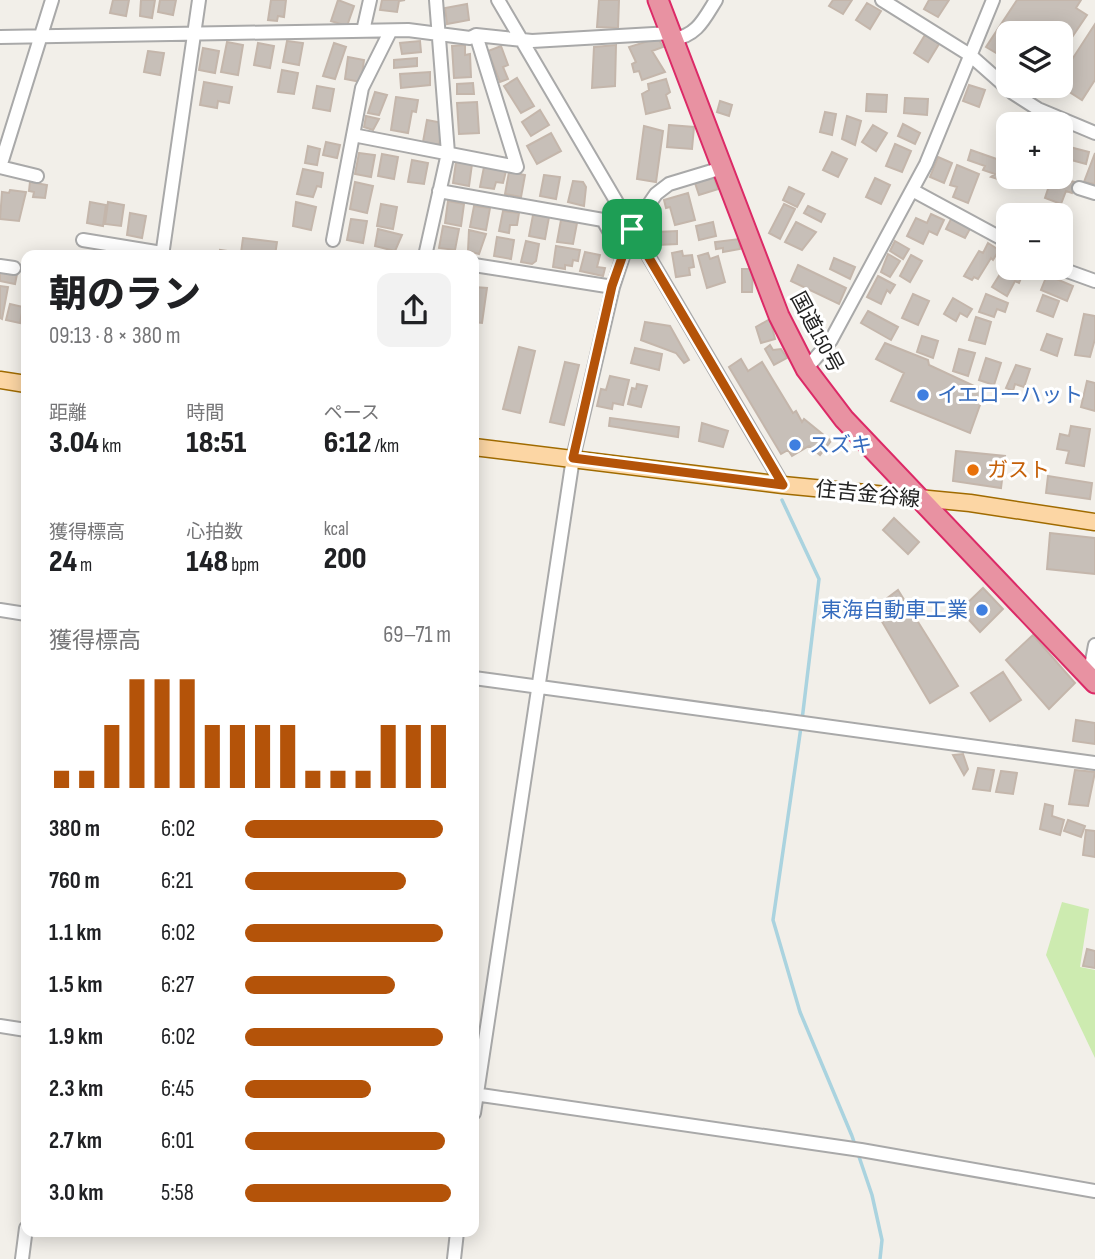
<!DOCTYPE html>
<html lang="ja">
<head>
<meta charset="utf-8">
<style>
	:root { --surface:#fff; --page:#f2f2f2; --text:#202124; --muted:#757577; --accent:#b45309 }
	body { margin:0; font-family:"Sofia Sans Condensed","Noto Sans JP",sans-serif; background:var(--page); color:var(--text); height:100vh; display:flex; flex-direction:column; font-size:26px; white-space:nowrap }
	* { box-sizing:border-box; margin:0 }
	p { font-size:23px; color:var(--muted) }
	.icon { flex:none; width:38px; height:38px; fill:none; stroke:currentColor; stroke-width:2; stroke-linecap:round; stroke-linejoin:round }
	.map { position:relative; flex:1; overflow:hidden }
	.side { position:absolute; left:21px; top:250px; width:458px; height:987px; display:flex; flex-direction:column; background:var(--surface); border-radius:14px; box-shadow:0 4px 18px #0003 }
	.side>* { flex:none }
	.controls { position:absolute; left:996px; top:21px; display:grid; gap:14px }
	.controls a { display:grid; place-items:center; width:77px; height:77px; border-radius:14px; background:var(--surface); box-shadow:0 4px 18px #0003; font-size:35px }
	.pin { position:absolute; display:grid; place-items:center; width:60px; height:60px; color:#fff; margin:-30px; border-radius:14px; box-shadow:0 4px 10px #0006 }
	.round { display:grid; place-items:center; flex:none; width:74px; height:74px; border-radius:14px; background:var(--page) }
	.headline { display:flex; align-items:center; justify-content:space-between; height:119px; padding:0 28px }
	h1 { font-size:38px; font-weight:800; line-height:52px }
	.figures { display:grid; grid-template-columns:repeat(3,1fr); gap:10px; height:119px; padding:7px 28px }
	.figures div { display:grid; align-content:center }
	.figures b { font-size:30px; font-weight:800 }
	.figures small { font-size:19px; font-weight:400 }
	.figures p { font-size:19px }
	.chart { height:196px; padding:14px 28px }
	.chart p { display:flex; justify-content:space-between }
	.chart svg { width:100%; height:126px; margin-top:7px; stroke:var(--accent); stroke-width:6 }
	ul { padding:0 28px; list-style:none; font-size:23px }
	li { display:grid; grid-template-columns:112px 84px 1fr; align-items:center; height:52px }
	li i { height:18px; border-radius:9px; background:var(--accent) }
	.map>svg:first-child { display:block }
	.grass { fill:#cdebb0 }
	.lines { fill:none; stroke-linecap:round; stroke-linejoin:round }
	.stream { stroke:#aad3df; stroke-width:3.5 }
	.building { fill:#c7bfb8; stroke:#c4b6ab; stroke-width:2 }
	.minor-casing { stroke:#a9a9a9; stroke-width:16 }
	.major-casing { stroke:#a06b00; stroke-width:19 }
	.highway-casing { stroke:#dc2a67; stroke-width:23 }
	.minor { stroke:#fff; stroke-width:12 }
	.major { stroke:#fcd6a4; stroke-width:16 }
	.highway { stroke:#e892a2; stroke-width:19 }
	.route-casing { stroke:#fff; stroke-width:14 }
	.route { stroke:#b45309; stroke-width:9 }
	.shop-dot { fill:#3f7fe0; stroke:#fff; stroke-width:2.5 }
	.food-dot { fill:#e8710a; stroke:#fff; stroke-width:2.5 }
	.labels { text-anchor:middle; stroke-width:6; stroke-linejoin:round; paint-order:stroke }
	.street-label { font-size:21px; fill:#222; stroke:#fff }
	.shop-label { font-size:21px; fill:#366cbe; stroke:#fff; text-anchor:start }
	.food-label { font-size:21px; fill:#c56008; stroke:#fff; text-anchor:start }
</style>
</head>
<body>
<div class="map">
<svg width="1095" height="1259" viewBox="0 0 1095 1259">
	<rect width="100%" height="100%" fill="#f2efe9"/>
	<path class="grass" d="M1062,902L1089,909L1080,967L1095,970V1058L1046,955Z"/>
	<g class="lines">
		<path class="stream" d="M782,500L819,579L802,720
			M801,727L773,920L800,1012L852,1136L872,1195L882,1240L880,1259"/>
	</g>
	<path class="building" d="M113,0H129L126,16L110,13Z
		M141,0H155L152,18L140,16Z
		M160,0H176L173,15L158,12Z
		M271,0H286L284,17L278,16L277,21L268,20Z
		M338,0L354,6L347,26L331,21Z
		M382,0H405L399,1L397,12L380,10Z
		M599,0H619L618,28L597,27Z
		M833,0H852L843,14L829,6Z
		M929,0H949L938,17L924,9Z
		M1017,0H1081L1076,8L1087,15L1060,55V33H1008V60L986,47Z
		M867,3L881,11L870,29L856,20Z
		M467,4L469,20L447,24L445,8Z
		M1095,24V80L1082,100L1060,86V78Z
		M925,35L939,44L928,62L914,53Z
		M658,38L663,47L652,51L665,72L642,80L639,71L634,72L632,64L636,62L629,47Z
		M287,41L303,43L299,65L283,62Z
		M420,41L421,52L402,54L400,43Z
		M227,42L243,45L238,75L221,72Z
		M258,43L274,46L270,68L254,65Z
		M334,43L346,47L335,79L323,76Z
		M465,45V55L470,54L471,77L454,78L452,46Z
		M616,45L615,86L592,88L594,47Z
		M501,46L508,65L503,67L508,79L500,82L488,51Z
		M203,48L219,51L215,73L199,70Z
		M148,51L164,53L160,75L144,72Z
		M348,57L364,60L361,82L345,79Z
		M417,58V66L394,68V60Z
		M282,70L298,73L294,94L278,92Z
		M430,72V85L401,88L400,74Z
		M517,78L534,106L521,113L504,86Z
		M666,79L670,92L666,95L670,108L646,114L642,94L649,90L648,84Z
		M204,82L232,87L229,103L218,101L217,108L200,105Z
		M473,83L474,94H457V84Z
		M969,85L985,90L979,107L963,101Z
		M317,86L334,89L330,111L313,108Z
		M375,92L387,95L379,115L368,113Z
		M867,94L887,95L886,112L866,111Z
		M396,97L418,100L416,112L412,111L408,133L391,130Z
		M905,98L928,99L927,115L904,113Z
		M720,101L732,105L729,116L717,112Z
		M477,102L479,133L459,134L457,103Z
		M540,110L549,125L531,136L522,122Z
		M825,112L836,114L832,135L820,132Z
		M366,116L379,119L373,130L364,127Z
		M847,116L861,121L855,145L842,139Z
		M427,120L443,123L439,145L423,142Z
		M903,124L920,133L915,144L898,136Z
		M669,125L694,127L692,149L667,147Z
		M873,125L887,133L876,151L862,142Z
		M644,126L663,131L656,182L637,179Z
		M551,133L561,151L537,164L527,146Z
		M326,142L340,145L337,158L323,155Z
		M895,144L911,151L902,172L886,166Z
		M1062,145L1089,152L1086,164L1060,157Z
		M308,146L320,149L317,165L305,163Z
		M971,150L1008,163V177H1023L1020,186L991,177L995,174L983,170L985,166L968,160Z
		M832,152L847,159L838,177L823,170Z
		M359,153L375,155L371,177L355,174Z
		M1095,153V184L1084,182Z
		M382,154L398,157L394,179L378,176Z
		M938,157L952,163L944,183L930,177Z
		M412,160L428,163L424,184L408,182Z
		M456,162L472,164L469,186L453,183Z
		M957,165L979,174L968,203L953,197L957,187L950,185Z
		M484,167L506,171L503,183L496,182L494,189L480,187Z
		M303,169L323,173L321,187L317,186L313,197L297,194Z
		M509,172L525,175L521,197L505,194Z
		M544,175L560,177L556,199L540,196Z
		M713,176L718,189L699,195L695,183Z
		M1052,177L1075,182L1072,193L1066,191L1061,204L1045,198Z
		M875,178L890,185L881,204L866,197Z
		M573,181L583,182L586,187L584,206L568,202Z
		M30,182L47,185L45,198L33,197L34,192L29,191Z
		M355,182L373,186L367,213L350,209Z
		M789,187L804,194L797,207L783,200Z
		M10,190L26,192L19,221L0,219L2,192L9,193Z
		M688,193L695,220L675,225L670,207L666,208L664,200Z
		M448,201L464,204L461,226L445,223Z
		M90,202L106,205L103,226L87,223Z
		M108,202L124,205L121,226L105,224Z
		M296,202L316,207L311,230L293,226Z
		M381,204L397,207L393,229L377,226Z
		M784,204L795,209L780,239L769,233Z
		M474,206L490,208L486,230L470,227Z
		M808,206L825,214L821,222L804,213Z
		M503,211L519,213L517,225H510L509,233L499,231Z
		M130,213L146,216L142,238L127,235Z
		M931,214L944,220L937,235L929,231L923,244L907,236L916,218L927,223Z
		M533,215L549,217L545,239L529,236Z
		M952,217L971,227L965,238L946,229Z
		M351,219L367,221L363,243L347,240Z
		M561,220L577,223L573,244L557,242Z
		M713,222L716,236L699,240L696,226Z
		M796,222L816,232L802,250L785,242Z
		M443,226L459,229L455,250L439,248Z
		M378,229L402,235L395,251L375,246Z
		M469,230L486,234L479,254L468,251Z
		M677,231V244L658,245L657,232Z
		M497,237L514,240L511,259L494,256Z
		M243,238L277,242L275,255L278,256H219L220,250L241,253Z
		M739,239L740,249L723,252V248L716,249L715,242Z
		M526,241L539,244L536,261L532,264L521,262Z
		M895,241L909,249L903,259L890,251Z
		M988,243L999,250L993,260L991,258L978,279L974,277L972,280L964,276L979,251L983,253Z
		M556,246L580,250L578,261L573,260L572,266L565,265V269L553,267Z
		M682,251L683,256L692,255L694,267L689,268L690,275L676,277L672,253Z
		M585,252L600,255L597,267L605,268L603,276L580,271Z
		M708,253L710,259L718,256L725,282L707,288L698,256Z
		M888,254L900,261L890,277L881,272Z
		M911,255L922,261L910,282L900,276Z
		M834,258L855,267L850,279L830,269Z
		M798,265L846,288L839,304L791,281Z
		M1005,266L1022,276L1019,283L1015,281L1007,296L992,287Z
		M742,269H753L752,292H742Z
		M0,271L17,274L15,284L0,281Z
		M1047,275L1073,286L1067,301L1041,290Z
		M878,276L895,285L890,293L887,290L881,304L867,297Z
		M0,286L8,287L2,319L0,318Z
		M474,287L487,288L482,323L474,322Z
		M913,294L929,301L918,325L902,318Z
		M986,294L1008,303L1005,312L997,309L994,317L979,312Z
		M1043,295L1059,301L1053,317L1037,311Z
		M953,298L972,309L967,317L960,313L956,321L944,314Z
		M10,304L23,307L20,323L6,320Z
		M868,311L898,327L891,340L861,323Z
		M1084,314L1095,316V339L1090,357L1075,355Z
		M976,317L991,322L985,344L969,340Z
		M770,319L775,339L761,343L756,327Z
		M645,322L670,326L689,360L684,363L676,353L641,340Z
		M1047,334L1062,339L1057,356L1041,350Z
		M922,336L938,341L933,358L917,352Z
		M885,343L928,360L929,365L985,391L970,433L891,401L904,373L876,359Z
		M770,345L773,350L781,349L787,358L774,365L765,349Z
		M519,347L535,351L520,413L503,409Z
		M635,348L662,354L659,370L631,363Z
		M959,349L975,353L968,376L953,371Z
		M986,358L1001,363L994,385L979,380Z
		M741,359L748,371L762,362L793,413L796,411L802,422L804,419L831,441L820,455L809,446L792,456L788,450L781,454L729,367Z
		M565,362L579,365L564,425L550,422Z
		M1016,365L1030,369L1024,387L1015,384L1013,391L1006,388Z
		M610,376L629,380L623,405L613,403L612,409L597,406L601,389L606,390Z
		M1087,381L1095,383V411L1081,407Z
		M637,384L647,386L641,407L628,404L632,388L636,389Z
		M610,418L679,427L678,437L609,426Z
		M702,423L728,431L723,447L699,441Z
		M1071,426L1090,429L1084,466L1066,463L1069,451L1057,449L1060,434L1069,436Z
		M956,451L1005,456L1001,488L953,481Z
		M1048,476L1092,483L1090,499L1046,493Z
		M894,518L919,542L908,554L883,530Z
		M1050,533L1095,538V574L1047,569Z
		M983,588L1003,609L980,632L960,610Z
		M898,590L958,686L930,703L874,608Z
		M1033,635L1075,683L1049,709L1006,660Z
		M1003,672L1021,700L990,721L971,693Z
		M1076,720L1095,723V744L1073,741Z
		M963,754L968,769L964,775L953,755Z
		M978,768L994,770L990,791L973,789Z
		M1075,770L1095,772L1088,806L1069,804Z
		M1001,771L1017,773L1013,794L996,792Z
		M1045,804L1053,806L1052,816L1064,820L1060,835L1040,829Z
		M1068,820L1085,826L1081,837L1064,831Z
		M1086,830L1095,831V857L1083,855Z
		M1087,949L1095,951V968L1083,966Z"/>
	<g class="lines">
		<g class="minor-casing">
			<path id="minor" d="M498,0L783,485
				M882,0L970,55L1013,93L1038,109L1095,133
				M363,31L370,0
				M0,37L408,30L470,38L476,35L532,41L671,33
				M673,39C697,36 704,19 716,0
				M353,135L517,167L476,35
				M0,167L52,0
				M0,167L37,176
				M1079,188L1095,193
				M912,190L1008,242
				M439,191L603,220L622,254
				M83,240L162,253
				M333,240L362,88L390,32
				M162,256L199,0
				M425,256L448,153L436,0
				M474,265L613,287
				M0,266L14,268
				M1059,268L1095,281
				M806,369L831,340L926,164L993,0
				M0,610L26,614
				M1089,677L1095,645
				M474,678L1095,763
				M0,1026L26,1030
				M474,1094L861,1150L1095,1191
				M474,1113L573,458L613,287L632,229L656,194L669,184L722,168
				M22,1259L26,1228
				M454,1259L457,1232"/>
		</g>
		<g class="major-casing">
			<path id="major" d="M0,380L26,384
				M474,447L783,485L970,503L1095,522"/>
		</g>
		<g class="highway-casing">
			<path id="highway" d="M658,0L779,316L806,369L844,419L1095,683"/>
		</g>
		<use href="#minor" class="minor"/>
		<use href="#major" class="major"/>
		<use href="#highway" class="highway"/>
	</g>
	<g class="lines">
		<g class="route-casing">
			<path id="route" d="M632,229L783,485L573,458L612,286Z"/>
		</g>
		<use href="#route" class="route"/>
	</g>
	<g class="shop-dot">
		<circle cx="923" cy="395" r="7"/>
		<circle cx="795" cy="445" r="7"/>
		<circle cx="982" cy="610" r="7"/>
	</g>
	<circle class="food-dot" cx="973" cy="470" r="7"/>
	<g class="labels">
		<g class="street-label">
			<text transform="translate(817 332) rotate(62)" y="7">国道150号</text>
			<text transform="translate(868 494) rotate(6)" y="7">住吉金谷線</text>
		</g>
		<g class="shop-label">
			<text x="937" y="402">イエローハット</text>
			<text x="809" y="452">スズキ</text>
			<text x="968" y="617" text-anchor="end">東海自動車工業</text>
		</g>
		<g class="food-label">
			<text x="987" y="477">ガスト</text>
		</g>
	</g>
</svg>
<div class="controls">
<a><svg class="icon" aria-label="layers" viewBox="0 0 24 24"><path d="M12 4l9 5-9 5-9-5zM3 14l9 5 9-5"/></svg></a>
<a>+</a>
<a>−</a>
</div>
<div class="pin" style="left:632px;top:229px;background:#1e9e55"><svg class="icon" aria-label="arrive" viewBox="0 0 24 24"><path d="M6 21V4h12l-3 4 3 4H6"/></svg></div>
<section class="side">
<div class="headline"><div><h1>朝のラン</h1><p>09:13 · 8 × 380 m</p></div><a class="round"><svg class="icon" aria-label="share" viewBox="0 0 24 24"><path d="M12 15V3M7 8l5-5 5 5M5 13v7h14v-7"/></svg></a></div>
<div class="figures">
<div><p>距離</p><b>3.04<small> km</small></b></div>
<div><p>時間</p><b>18:51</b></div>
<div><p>ペース</p><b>6:12<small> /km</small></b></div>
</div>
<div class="figures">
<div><p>獲得標高</p><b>24<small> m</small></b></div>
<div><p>心拍数</p><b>148<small> bpm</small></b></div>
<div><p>kcal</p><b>200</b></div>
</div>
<div class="chart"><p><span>獲得標高</span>69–71 m</p>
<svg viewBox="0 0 160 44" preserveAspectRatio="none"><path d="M5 44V38M15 44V38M25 44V22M35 44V6M45 44V6M55 44V6M65 44V22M75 44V22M85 44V22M95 44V22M105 44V38M115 44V38M125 44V38M135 44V22M145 44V22M155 44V22"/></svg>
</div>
<ul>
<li><b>380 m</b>6:02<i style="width:96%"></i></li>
<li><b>760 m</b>6:21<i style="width:78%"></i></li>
<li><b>1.1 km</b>6:02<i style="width:96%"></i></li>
<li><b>1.5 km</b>6:27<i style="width:73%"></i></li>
<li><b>1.9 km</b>6:02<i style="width:96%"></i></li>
<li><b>2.3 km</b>6:45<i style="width:61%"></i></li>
<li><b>2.7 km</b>6:01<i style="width:97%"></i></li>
<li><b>3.0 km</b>5:58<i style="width:100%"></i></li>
</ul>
</section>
</div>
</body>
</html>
